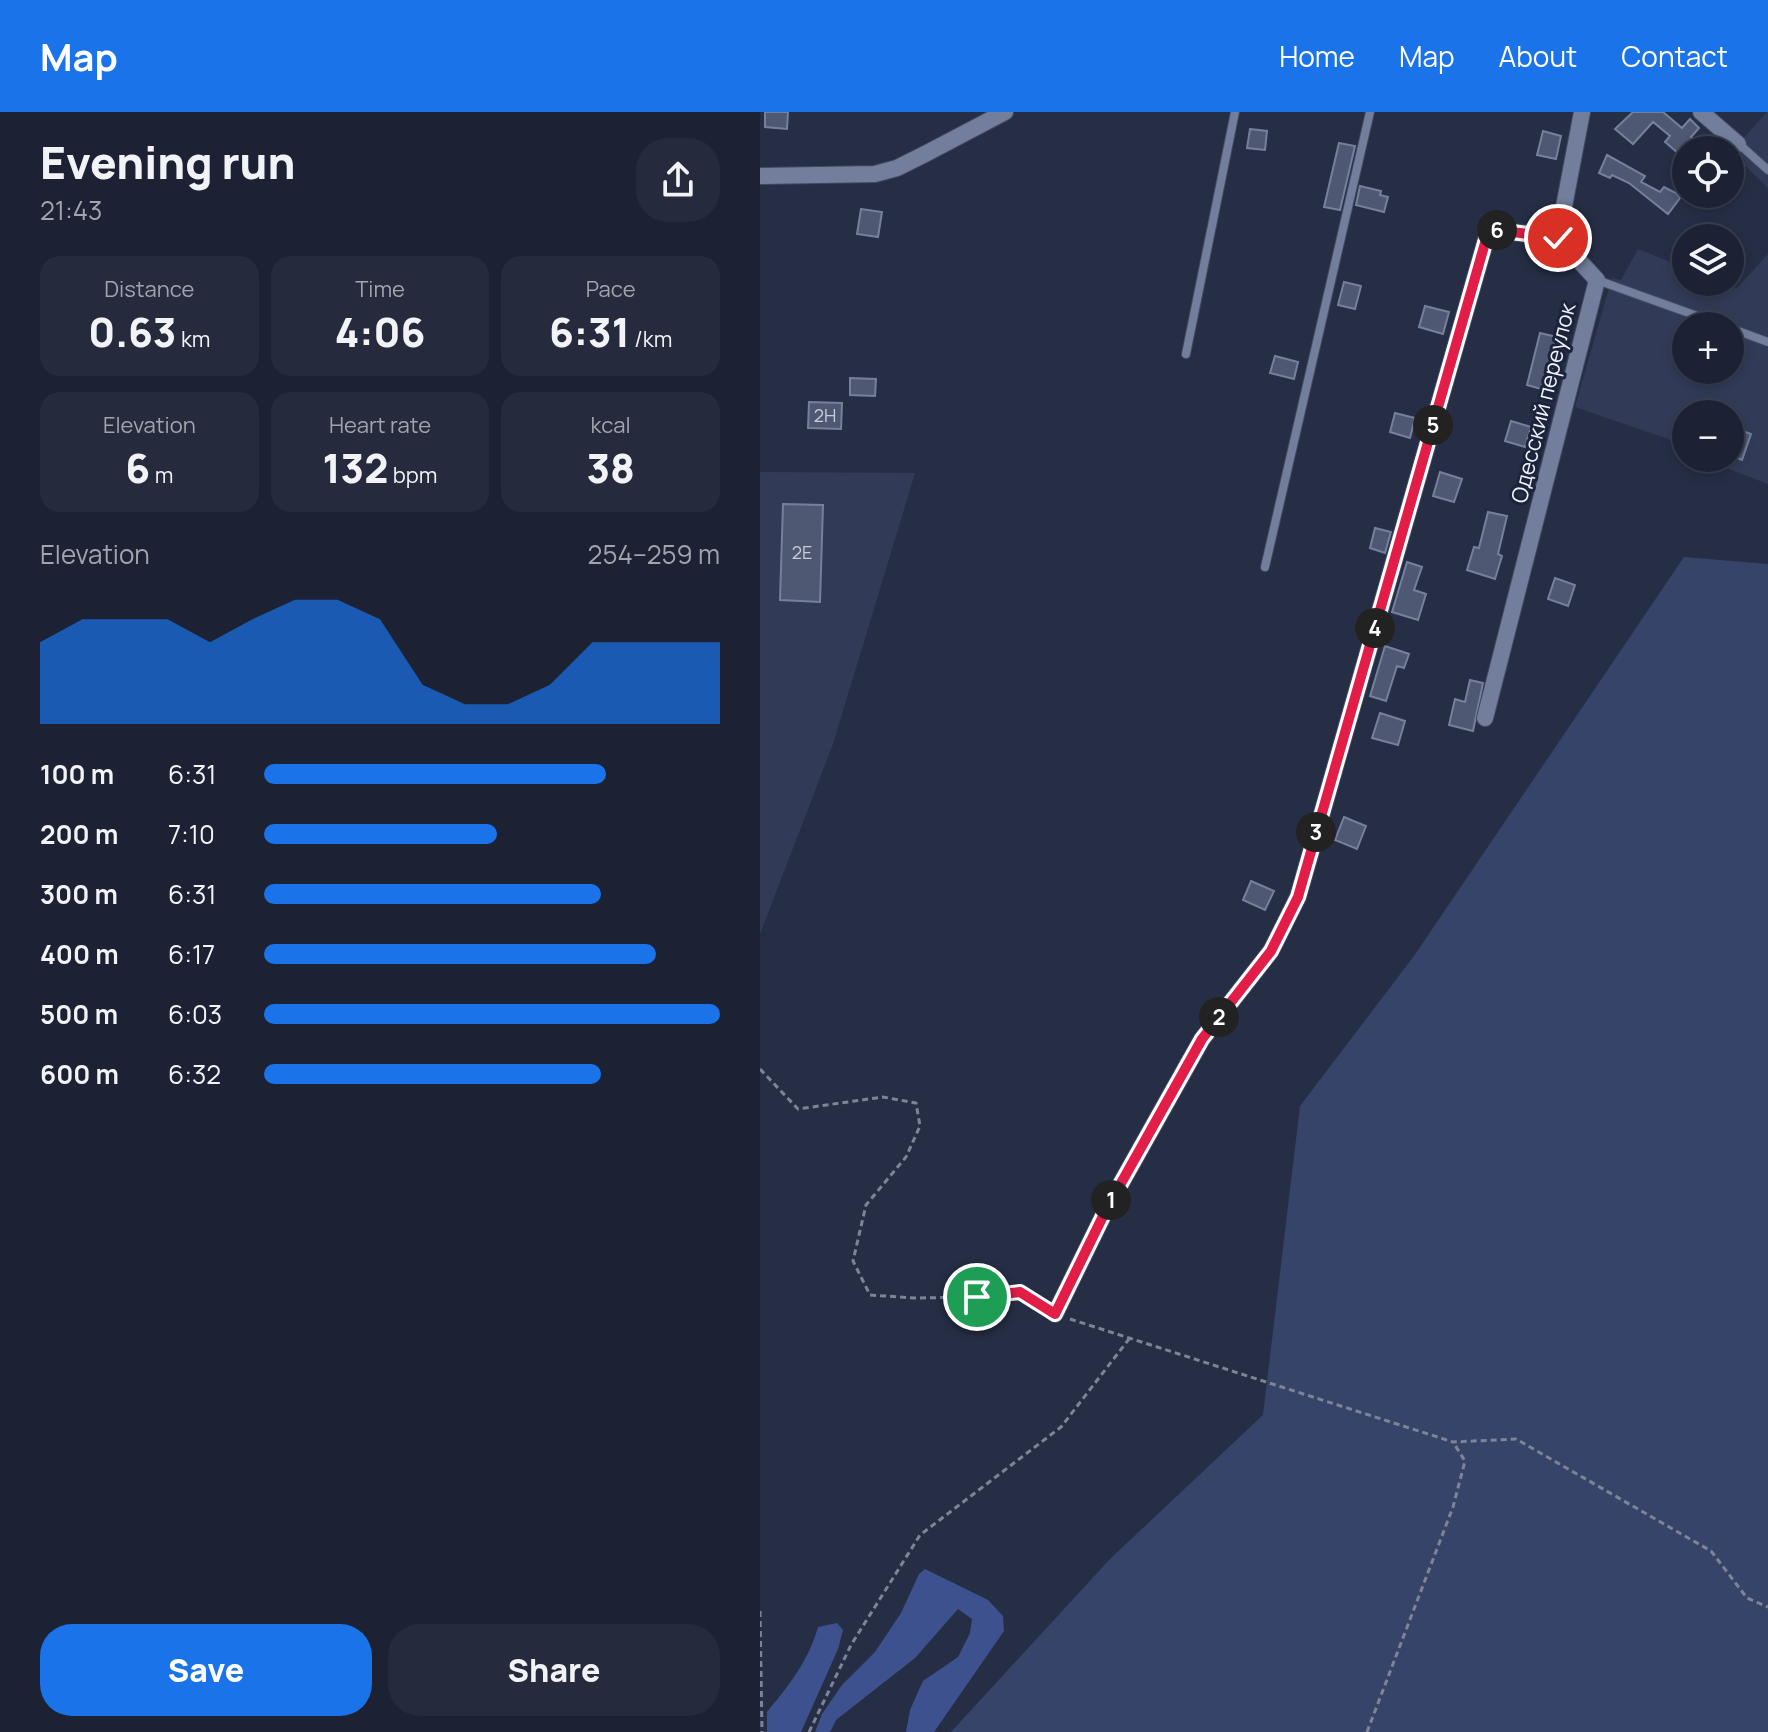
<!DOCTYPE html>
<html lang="en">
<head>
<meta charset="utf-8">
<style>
	:root { --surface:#1c2234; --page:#252a3c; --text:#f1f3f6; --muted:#a0a4ac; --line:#3a3f4f; --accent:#1a73e8 }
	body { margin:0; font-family:Manrope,sans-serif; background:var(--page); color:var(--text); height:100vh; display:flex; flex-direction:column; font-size:30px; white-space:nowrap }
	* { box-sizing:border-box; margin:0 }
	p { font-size:26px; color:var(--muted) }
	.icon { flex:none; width:44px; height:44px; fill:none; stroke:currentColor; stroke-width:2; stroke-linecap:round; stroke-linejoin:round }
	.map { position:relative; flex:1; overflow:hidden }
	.side { display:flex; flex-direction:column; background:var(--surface); width:760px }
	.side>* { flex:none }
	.buttons { position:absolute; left:912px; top:24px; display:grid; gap:16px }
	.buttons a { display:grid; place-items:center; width:72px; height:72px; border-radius:50%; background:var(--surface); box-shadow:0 4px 12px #0003,0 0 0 2px var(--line); font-size:40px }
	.pin { position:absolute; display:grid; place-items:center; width:68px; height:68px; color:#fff; margin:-34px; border:4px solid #fff; border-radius:50%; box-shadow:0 2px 8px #0007 }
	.km { position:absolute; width:40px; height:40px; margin:-20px; border-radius:50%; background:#222; color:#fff; font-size:22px; line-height:40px; text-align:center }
	.round { display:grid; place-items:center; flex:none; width:84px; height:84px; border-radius:32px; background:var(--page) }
	.head { display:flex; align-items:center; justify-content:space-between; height:136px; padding:0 40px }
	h1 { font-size:44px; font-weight:800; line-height:60px }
	.figures { display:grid; grid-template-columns:repeat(3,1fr); gap:12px; height:136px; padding:8px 40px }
	.figures div { display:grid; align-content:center; border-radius:20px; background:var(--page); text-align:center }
	.figures b { font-size:40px; font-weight:800 }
	.figures small { font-size:22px; font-weight:400 }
	.figures p { font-size:22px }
	.chart { height:224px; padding:16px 40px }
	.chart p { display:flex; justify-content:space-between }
	.chart svg { width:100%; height:144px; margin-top:8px; fill:var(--accent); opacity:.7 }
	.primary-button { display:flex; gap:16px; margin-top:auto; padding:16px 40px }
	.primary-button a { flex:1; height:92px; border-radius:32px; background:var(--accent); color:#fff; font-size:32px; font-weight:800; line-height:92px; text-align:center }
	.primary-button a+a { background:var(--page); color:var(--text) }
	ul { padding:0 40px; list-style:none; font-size:26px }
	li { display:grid; grid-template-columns:128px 96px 1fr; align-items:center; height:60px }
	li i { height:20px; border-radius:10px; background:var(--accent) }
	header { display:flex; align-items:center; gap:48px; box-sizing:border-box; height:112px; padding:0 40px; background:var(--accent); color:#fff }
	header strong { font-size:38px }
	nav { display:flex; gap:44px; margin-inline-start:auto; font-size:28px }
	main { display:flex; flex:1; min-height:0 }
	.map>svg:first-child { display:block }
	.built { fill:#313b57; fill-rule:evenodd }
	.green { fill:#374469 }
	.forest { fill:#3d518f }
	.building { fill:#4e5872; stroke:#75809c; stroke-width:2 }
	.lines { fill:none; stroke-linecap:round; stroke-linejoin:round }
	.service-casing { stroke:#424a60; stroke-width:10 }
	.minor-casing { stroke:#424a60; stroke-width:18 }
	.path { stroke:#7e8496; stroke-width:3; stroke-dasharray:6 4; stroke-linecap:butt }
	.service { stroke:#727e9b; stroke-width:8 }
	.minor { stroke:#727e9b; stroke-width:16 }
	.route-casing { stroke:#fff; stroke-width:16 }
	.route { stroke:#e11d48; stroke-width:10 }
	.labels { text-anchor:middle; stroke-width:6; stroke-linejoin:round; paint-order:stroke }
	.number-label { font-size:18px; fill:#c8ccda }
	.street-label { font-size:22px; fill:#f0f3fd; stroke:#1c243b }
</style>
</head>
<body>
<header>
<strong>Map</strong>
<nav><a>Home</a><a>Map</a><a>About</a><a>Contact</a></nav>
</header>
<main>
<section class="side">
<div class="head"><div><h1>Evening run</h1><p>21:43</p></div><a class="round"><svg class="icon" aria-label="share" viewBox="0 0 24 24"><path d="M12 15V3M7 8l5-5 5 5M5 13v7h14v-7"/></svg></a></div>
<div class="figures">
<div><p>Distance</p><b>0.63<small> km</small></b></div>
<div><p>Time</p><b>4:06</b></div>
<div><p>Pace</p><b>6:31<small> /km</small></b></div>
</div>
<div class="figures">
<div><p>Elevation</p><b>6<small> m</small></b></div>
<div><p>Heart rate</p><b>132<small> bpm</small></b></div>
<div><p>kcal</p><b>38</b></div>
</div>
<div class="chart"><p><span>Elevation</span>254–259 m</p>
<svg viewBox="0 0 160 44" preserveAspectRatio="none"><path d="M0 44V19L10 12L20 12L30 12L40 19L50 12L60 6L70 6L80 12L90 32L100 38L110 38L120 32L130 19L140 19L150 19L160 19V44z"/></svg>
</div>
<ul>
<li><b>100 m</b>6:31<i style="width:75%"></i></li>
<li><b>200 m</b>7:10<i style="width:51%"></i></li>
<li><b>300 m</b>6:31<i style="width:74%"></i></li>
<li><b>400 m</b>6:17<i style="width:86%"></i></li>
<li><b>500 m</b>6:03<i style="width:100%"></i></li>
<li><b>600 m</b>6:32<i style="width:74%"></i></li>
</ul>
<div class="primary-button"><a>Save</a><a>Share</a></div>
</section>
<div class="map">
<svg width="1008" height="1620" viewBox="0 0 1008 1620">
	<rect width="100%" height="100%" fill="#262e46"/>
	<path class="built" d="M1007,0H1008V76L971,40Z
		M878,137L926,156V170H962L977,176L1008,142V372L940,346H970V302H926V341L916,337L911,328L815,295L852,166L861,168ZM926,214H970V258H926Z
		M0,360L155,361L73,632L0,822Z"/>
	<path class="green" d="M924,445L1008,452V1620H191L350,1447L503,1303L540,994L654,844Z"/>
	<path class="forest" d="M165,1457L228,1488L243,1504L244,1519L174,1620H146L150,1598L163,1569L198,1545L210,1521L212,1507L198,1497L155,1546L76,1608L70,1620H55L62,1602L82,1573L115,1540L141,1501L159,1462Z
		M77,1511L83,1518L78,1537L41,1620H7V1600C28,1575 49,1548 58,1515Z"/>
	<path class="building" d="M5,0H28L27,17L5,15Z
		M873,0H903L922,16L930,7L939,16L931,25L947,38H926V48L905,30L910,24L893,10L873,32L855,17Z
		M490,17L507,19L505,38L487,36Z
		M783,19L801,24L796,47L777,43Z
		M579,31L595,34L580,98L564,95Z
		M847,43L885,64L881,70L900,80L904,75L916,81L920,86L908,102L869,71L852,63L850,66L839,61Z
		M600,74L621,79L620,83L628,85L624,100L596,93Z
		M101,97L122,100L118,125L97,122Z
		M584,170L601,174L595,197L578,193Z
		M665,194L689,200L683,222L659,215Z
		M780,221L801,226L785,278L767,273Z
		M515,244L538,250L534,267L510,261Z
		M90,266L116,267L115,284L90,283Z
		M49,290L82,291L81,317L48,316Z
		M635,301L655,306L650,326L630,320Z
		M751,309L771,315L765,335L745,329Z
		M970,314L991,322L982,348L970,343Z
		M680,360L702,367L694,390L673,384Z
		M23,392L63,393L60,490L20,488Z
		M728,400L747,404L738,442L742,444L735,467L707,458L714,435L719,436Z
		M615,416L631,420L625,441L610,436Z
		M647,450L662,455L654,478L666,482L658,508L632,500Z
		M795,466L815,473L808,494L788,487Z
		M625,534L649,542L644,556L637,554L626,589L610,584Z
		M710,568L723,571L713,619L689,613L695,587L705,590Z
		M620,601L645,609L638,633L612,626Z
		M584,705L606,714L597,737L575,728Z
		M491,769L514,779L505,798L483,788Z"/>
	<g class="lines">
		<g class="service-casing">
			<path id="service" d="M979,32L1008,58
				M837,168L965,214
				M970,216L1008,230
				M426,242L475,0
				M505,455L610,0"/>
		</g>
		<g class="minor-casing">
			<path id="minor" d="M941,0L978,32
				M0,64L115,62L137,56L167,41L245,0
				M725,606L837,168L798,126L822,0
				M295,1202L346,1098L442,927L511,839L538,785L729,117L798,126"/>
		</g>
		<path class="path" d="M0,957L38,997L123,985L156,991L160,1014L146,1045L106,1093L93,1149L110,1183L155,1186L217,1185L260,1180L282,1194
			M310,1207L693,1330L756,1327L951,1439L987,1486L1008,1495
			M0,1499L2,1620
			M49,1620L91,1533L160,1423L301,1315L369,1227
			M607,1620L693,1395L705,1349L693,1330"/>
		<use href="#service" class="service"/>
		<use href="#minor" class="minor"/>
	</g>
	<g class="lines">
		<g class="route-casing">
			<path id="route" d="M217,1185L260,1180L295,1202L346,1098L442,927L511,839L538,785L729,117L798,126"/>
		</g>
		<use href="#route" class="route"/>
	</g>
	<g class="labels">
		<g class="number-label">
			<text x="65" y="310">2Н</text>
			<text x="42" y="447">2Е</text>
		</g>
		<g class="street-label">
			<text transform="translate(783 291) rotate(-76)" y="8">Одесский переулок</text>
		</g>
	</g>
</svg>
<div class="buttons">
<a><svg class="icon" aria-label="locate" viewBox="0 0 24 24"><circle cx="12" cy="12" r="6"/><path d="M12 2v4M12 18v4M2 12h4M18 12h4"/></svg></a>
<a><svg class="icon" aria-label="layers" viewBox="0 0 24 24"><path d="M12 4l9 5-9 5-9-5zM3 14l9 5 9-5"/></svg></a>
<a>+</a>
<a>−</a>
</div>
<div class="pin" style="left:217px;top:1185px;background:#1e9e55"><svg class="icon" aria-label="arrive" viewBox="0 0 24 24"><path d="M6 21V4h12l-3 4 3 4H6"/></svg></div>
<div class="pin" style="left:798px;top:126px;background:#d93025"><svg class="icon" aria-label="check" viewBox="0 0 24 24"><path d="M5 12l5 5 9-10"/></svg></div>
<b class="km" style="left:351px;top:1088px">1</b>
<b class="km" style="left:459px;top:905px">2</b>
<b class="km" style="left:556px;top:720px">3</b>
<b class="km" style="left:615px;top:516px">4</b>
<b class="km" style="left:673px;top:313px">5</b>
<b class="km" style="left:737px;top:118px">6</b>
</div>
</main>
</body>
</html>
